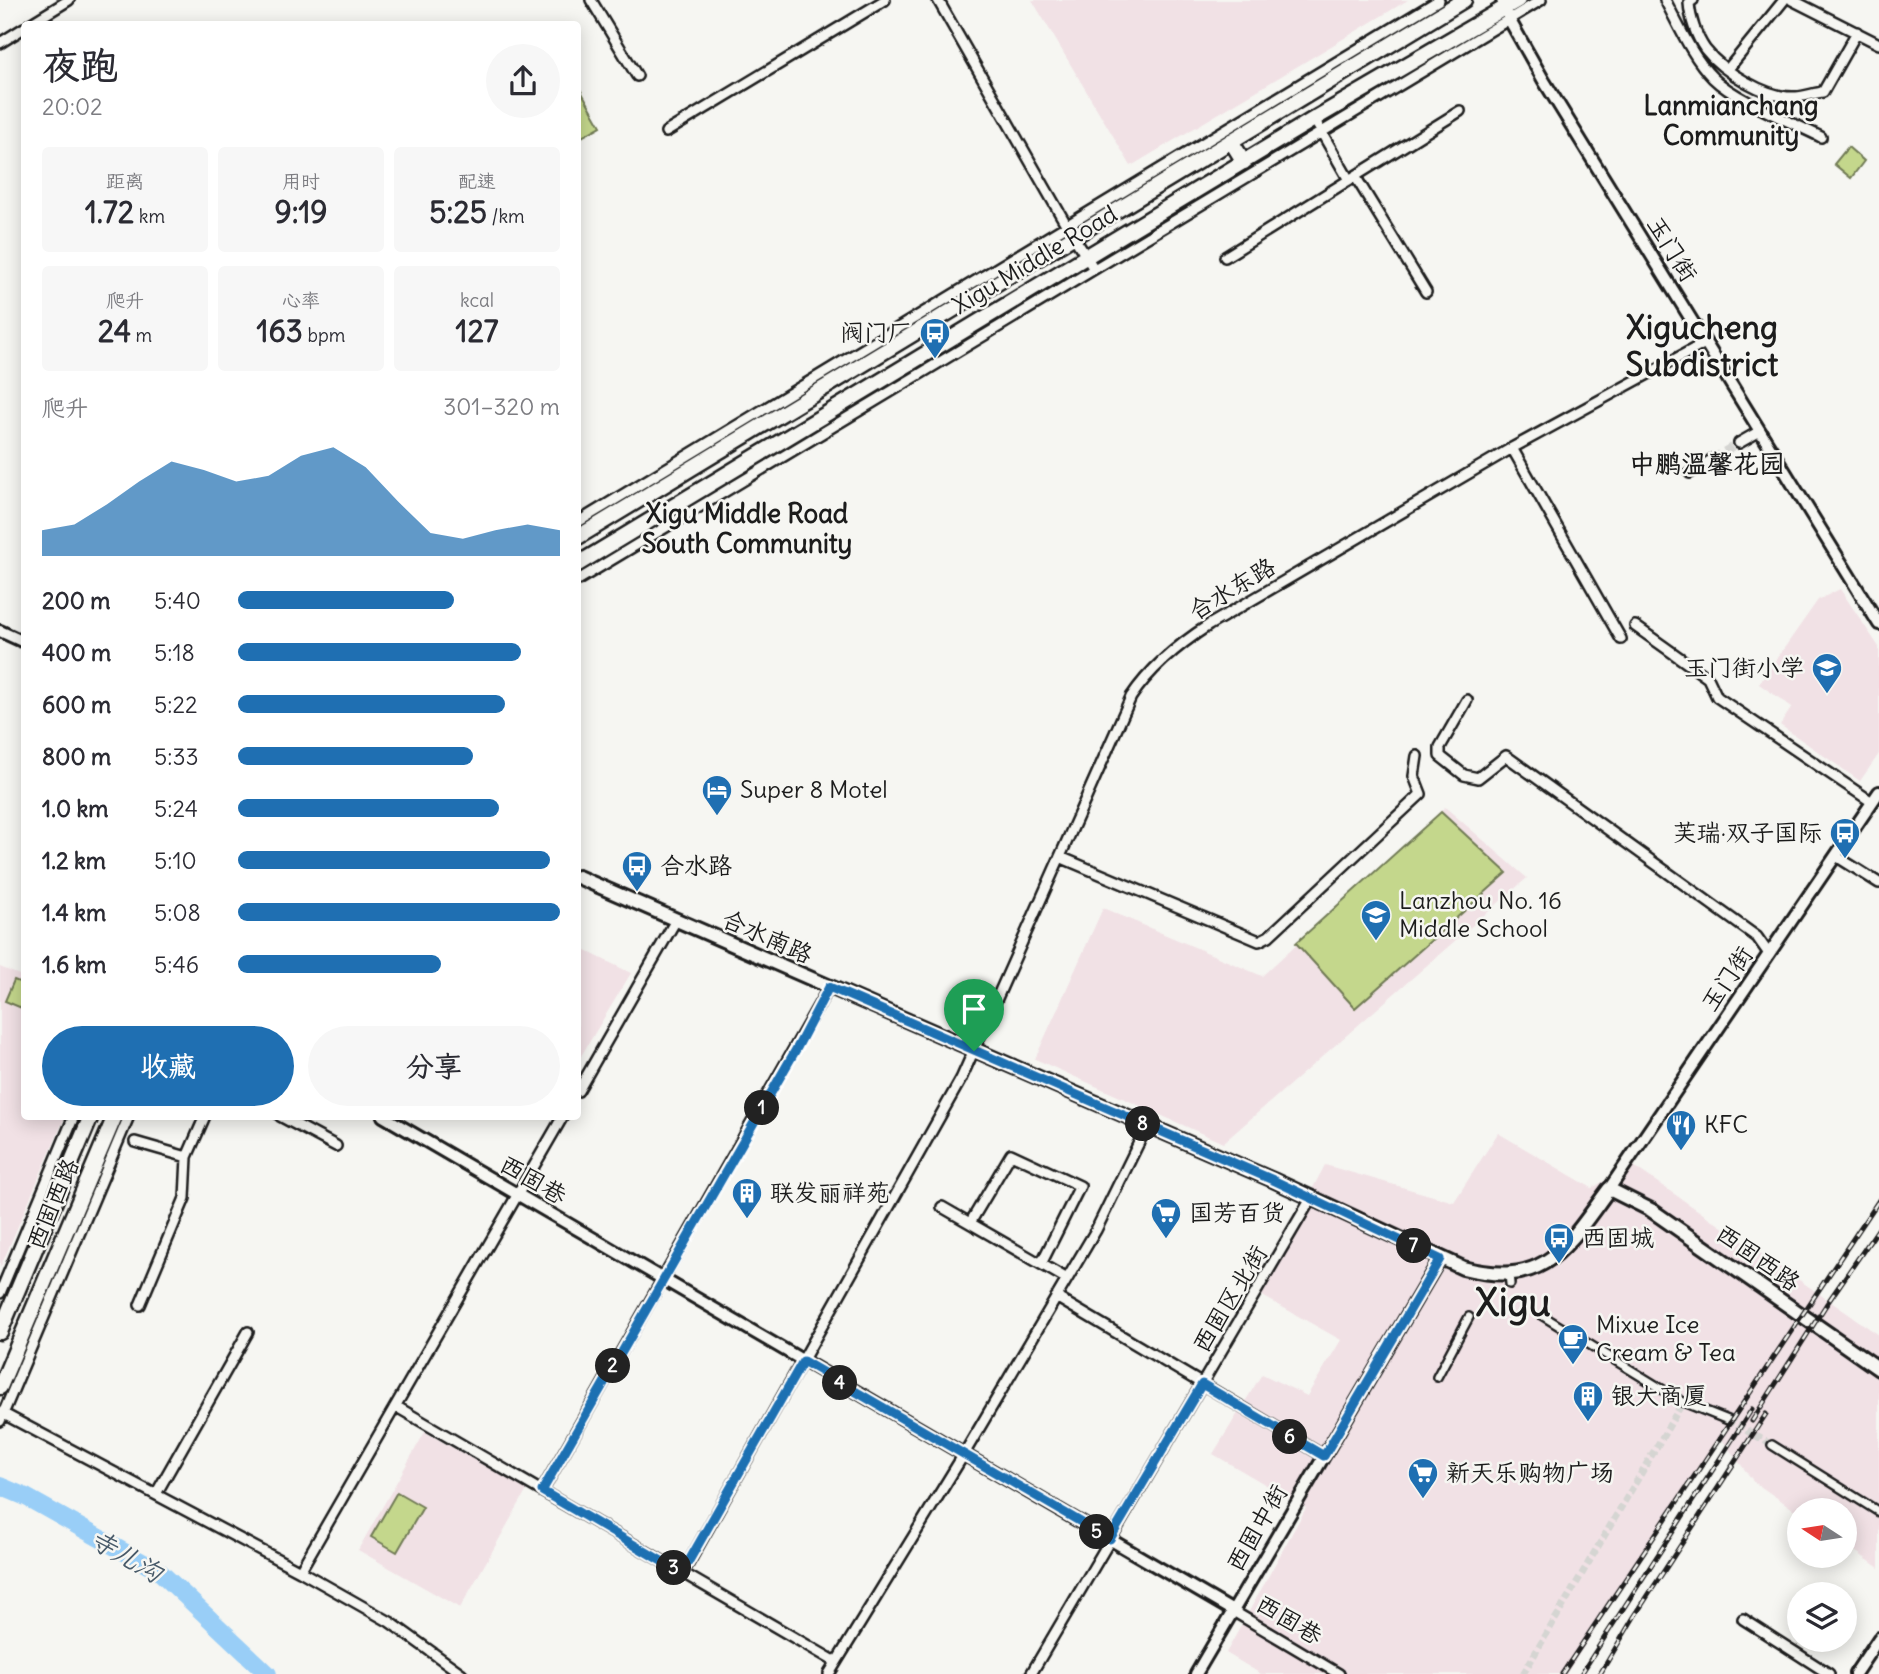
<!DOCTYPE html>
<html lang="zh">
<head>
<meta charset="utf-8">
<style>
	:root { --surface:#fff; --page:#f7f7f7; --text:#2b2b33; --muted:#7c7c81; --accent:#1f6fb2 }
	body { margin:0; font-family:Delius,"LXGW WenKai TC",sans-serif; background:var(--page); color:var(--text); height:100vh; display:flex; flex-direction:column; font-size:26px; white-space:nowrap }
	* { box-sizing:border-box; margin:0 }
	p { font-size:23px; color:var(--muted) }
	.icon { flex:none; width:38px; height:38px; fill:none; stroke:currentColor; stroke-width:2; stroke-linecap:round; stroke-linejoin:round }
	.map { position:relative; flex:1; overflow:hidden }
	.drawer { position:absolute; left:21px; top:21px; width:560px; height:1099px; display:flex; flex-direction:column; background:var(--surface); border-radius:7px; box-shadow:0 4px 18px #0003 }
	.drawer>* { flex:none }
	.needle { width:46px; rotate:282deg }
	.controls { position:absolute; left:1787px; top:1498px; display:grid; gap:14px }
	.controls a { display:grid; place-items:center; width:70px; height:70px; border-radius:50%; background:var(--surface); box-shadow:0 4px 18px #0003; font-size:35px }
	.pin { position:absolute; display:grid; place-items:center; width:60px; height:60px; color:#fff; margin:-72px -30px; border-radius:50% 50% 50% 0; rotate:-45deg; box-shadow:0 0 7px #0007 }
	.pin .icon { rotate:45deg }
	.km { position:absolute; width:35px; height:35px; margin:-18px; border-radius:50%; background:#222; color:#fff; font-size:19px; line-height:35px; text-align:center }
	.round { display:grid; place-items:center; flex:none; width:74px; height:74px; border-radius:37px; background:var(--page) }
	.overview { display:flex; align-items:center; justify-content:space-between; height:119px; padding:0 21px }
	h1 { font-size:38px; font-weight:700; line-height:52px }
	.figures { display:grid; grid-template-columns:repeat(3,1fr); gap:10px; height:119px; padding:7px 21px }
	.figures div { display:grid; align-content:center; border-radius:7px; background:var(--page); text-align:center }
	.figures b { font-size:30px; font-weight:700 }
	.figures small { font-size:19px; font-weight:400 }
	.figures p { font-size:19px }
	.chart { height:196px; padding:14px 21px }
	.chart p { display:flex; justify-content:space-between }
	.chart svg { width:100%; height:126px; margin-top:7px; fill:var(--accent); opacity:.7 }
	.cta { display:flex; gap:14px; margin-top:auto; padding:14px 21px }
	.cta a { flex:1; height:80px; border-radius:42px; background:var(--accent); color:#fff; font-size:28px; font-weight:700; line-height:80px; text-align:center }
	.cta a+a { background:var(--page); color:var(--text) }
	ul { padding:0 21px; list-style:none; font-size:23px }
	li { display:grid; grid-template-columns:112px 84px 1fr; align-items:center; height:52px }
	li i { height:18px; border-radius:9px; background:var(--accent) }
	.map>svg:first-child { display:block }
	.built { fill:#f1e1e5 }
	.green { fill:#c4d78c; stroke:#707a54; stroke-width:2 }
	.lines { fill:none; stroke-linecap:round; stroke-linejoin:round }
	.river { stroke:#99cef7; stroke-width:18 }
	.pedestrian-tunnel { stroke:#d5d5d2; stroke-width:7; stroke-dasharray:7 3.5; stroke-linecap:butt }
	.minor-tunnel { stroke:#d5d5d2; stroke-width:9; stroke-dasharray:9 4.5; stroke-linecap:butt }
	.pedestrian-casing { stroke:#1c1c1c; stroke-width:12 }
	.minor-casing { stroke:#1c1c1c; stroke-width:14 }
	.tertiary-casing { stroke:#1c1c1c; stroke-width:16 }
	.secondary-casing { stroke:#1c1c1c; stroke-width:18 }
	.primary-casing { stroke:#1c1c1c; stroke-width:19 }
	.trunk-casing { stroke:#1c1c1c; stroke-width:19 }
	.pedestrian { stroke:#f6f6f2; stroke-width:7 }
	.minor { stroke:#f6f6f2; stroke-width:9 }
	.tertiary { stroke:#f6f6f2; stroke-width:10 }
	.secondary { stroke:#f6f6f2; stroke-width:12 }
	.primary { stroke:#f6f6f2; stroke-width:14 }
	.trunk { stroke:#f6f6f2; stroke-width:14 }
	.rail-casing { stroke:#1c1c1c; stroke-width:5 }
	.rail { stroke:#f6f6f2; stroke-width:2.5; stroke-dasharray:8; stroke-linecap:butt }
	.route-casing { stroke:#fff; stroke-width:14 }
	.route { stroke:#1f6fb2; stroke-width:9 }
	.labels { text-anchor:middle; stroke-width:5; stroke-linejoin:round; paint-order:stroke }
	.street-label { font-size:24px; fill:#1c1c1c; stroke:#f6f6f2 }
	.poi-label { font-size:24px; fill:#1c1c1c; stroke:#f6f6f2; text-anchor:start }
	.neighbourhood-label { font-size:26px; font-weight:bold; fill:#1c1c1c; stroke:#f6f6f2 }
	.water-label { font-size:26px; font-style:italic; fill:#485a69; stroke:#f6f6f2 }
	.district-label { font-size:32px; font-weight:bold; fill:#1c1c1c; stroke:#f6f6f2 }
	.town-label { font-size:38px; font-weight:bold; fill:#1c1c1c; stroke:#f6f6f2 }
</style>
</head>
<body>
<div class="map">
<svg width="1879" height="1674" viewBox="0 0 1879 1674">
	<rect width="100%" height="100%" fill="#f6f6f2"/>
	<filter id="ink" filterUnits="userSpaceOnUse"><feTurbulence type="fractalNoise" baseFrequency=".0143" numOctaves="2"/><feDisplacementMap in="SourceGraphic" scale="14" xChannelSelector="R" yChannelSelector="G"/><feConvolveMatrix kernelMatrix="1 2 1 2 8 2 1 2 1" color-interpolation-filters="sRGB"/></filter>
	<g filter="url(#ink)">
		<path class="built" d="M1032,0H1408L1131,166Z
			M1840,589L1879,647V754L1860,781L1780,725L1792,707L1759,684L1818,600Z
			M1445,807L1527,878L1223,1143L1035,1059L1103,908L1262,976Z
			M578,947L631,973L578,1061Z
			M0,967L24,977V1116L65,1117L0,1268Z
			M1498,1133L1592,1188L1632,1165L1879,1335V1568L1845,1544L1844,1510H1799V1513L1754,1482L1720,1437L1566,1674H1261L1226,1653L1306,1508L1213,1454L1262,1374L1307,1396L1341,1340L1257,1293L1325,1165L1454,1202Z
			M425,1432L527,1490L460,1608L358,1550Z"/>
		<path class="green" d="M581,91L601,126L578,139V93Z
			M1848,147L1864,161L1851,178L1834,164Z
			M1441,812L1507,873L1355,1008L1296,943Z
			M14,980L24,984V1009L5,1001Z
			M397,1492L423,1507L397,1552L371,1537Z"/>
		<g class="lines">
			<path class="river" d="M0,1486L26,1497L160,1572L268,1674"/>
			<path class="pedestrian-tunnel" d="M1728,1420L1772,1445
				M1523,1674L1683,1402"/>
			<path class="minor-tunnel" d="M1713,459L1739,443"/>
			<g class="pedestrian-casing">
				<path id="pedestrian" d="M1509,1274L1510,1284
					M1543,1316L1683,1402L1728,1420
					M1437,1377L1469,1317
					M1772,1445L1879,1512"/>
			</g>
			<g class="minor-casing">
				<path id="minor" d="M591,0L637,76
					M938,0L1067,226L1094,269
					M1665,0C1679,26 1692,57 1713,78C1735,100 1792,122 1821,137
					M1693,0L1689,3C1690,18 1696,36 1705,49C1722,71 1767,99 1796,97C1804,97 1814,93 1823,92L1857,32
					M1792,0L1879,44
					M30,24L69,0
					M0,43L24,28
					M1728,69L1784,0
					M1314,119L1349,180
					M666,132L885,0
					M1355,176L1426,292
					M1225,257L1460,111
					M1739,443L1760,431
					M1512,448L1621,639
					M1690,473L1713,459
					M578,522L1439,0
					M578,580L1541,0
					M1635,626L1708,678L1717,697L1872,802
					M1467,700L1440,747V756L1464,775L1478,778L1506,756L1757,937L1769,954
					M1836,856L1879,883
					M1060,857L1259,941L1269,936L1421,794L1414,776L1417,756
					M578,1091L676,920
					M280,1116L336,1146
					M135,1142L187,1157L185,1198L140,1305
					M187,1157L205,1116
					M942,1207L1067,1279
					M970,1223L1011,1154L1080,1186L1041,1264
					M0,1293L74,1116
					M1056,1297L1324,1456
					M397,1407L836,1662
					M0,1412L300,1571L390,1622L462,1674
					M0,1421L129,1116
					M542,1491L829,987
					M156,1494L248,1332
					M300,1571L563,1116
					M683,1573L961,1079L1131,697C1151,667 1178,645 1209,625L1512,448L1705,343
					M1233,1611L1339,1674
					M1743,1619L1829,1674
					M829,1674L964,1454L1096,1230L1147,1126
					M1031,1674L1312,1197"/>
			</g>
			<g class="tertiary-casing">
				<path id="tertiary" d="M1502,0L1509,19L1544,81L1879,624
					M0,631L24,642
					M383,1116L1233,1611
					M1609,1189L1879,792
					M1196,1674L1440,1259
					M1855,1674L1879,1638"/>
			</g>
			<g class="secondary-casing">
				<path id="secondary" d="M578,877L1273,1180L1463,1268C1546,1289 1565,1248 1609,1189L1651,1210L1879,1369"/>
			</g>
			<g class="primary-casing">
				<path id="primary" d="M578,537L1464,0
					M578,564L1314,119L1518,0
					M0,1332L91,1116
					M0,1387L115,1116"/>
			</g>
			<g class="trunk-casing">
				<path id="trunk" d="M1231,141L1244,162"/>
			</g>
			<use href="#pedestrian" class="pedestrian"/>
			<use href="#minor" class="minor"/>
			<use href="#tertiary" class="tertiary"/>
			<use href="#secondary" class="secondary"/>
			<use href="#primary" class="primary"/>
			<use href="#trunk" class="trunk"/>
			<g class="rail-casing">
				<path id="rail" d="M1752,1421L1826,1305L1879,1228
					M1562,1674L1879,1200
					M1581,1674L1752,1409
					M1600,1674L1634,1617L1766,1414"/>
			</g>
			<use href="#rail" class="rail"/>
		</g>
	</g>
	<g class="lines" filter="url(#ink)">
		<g class="route-casing">
			<path id="route" d="M829,987L1273,1180L1440,1259L1324,1456L1202,1384L1110,1539L803,1361L682,1573L542,1491L798,1046Z"/>
		</g>
		<use href="#route" class="route"/>
	</g>
	<defs>
		<g id="bus-pin" transform="scale(1.575)"><path d="M0 17L-7.5 6A9.5 9.5 0 1 1 7.5 6Z" fill="#1f6fb2" stroke="#f6f6f2"/><path d="M-5-6H5V4H4V6H2V4H-2V6H-4V4H-5ZM-3.5-4V0h7V-4ZM-3.5 1.2v1.5H-2V1.2ZM2 1.2v1.5H3.5V1.2Z" fill="#fff"/></g>
		<g id="school-pin" transform="scale(1.575)"><path d="M0 17L-7.5 6A9.5 9.5 0 1 1 7.5 6Z" fill="#1f6fb2" stroke="#f6f6f2"/><path d="M0-5L7-2L0 1L-7-2ZM-4 1L0 2.5L4 1V4Q0 6-4 4Z" fill="#fff"/></g>
		<g id="hotel-pin" transform="scale(1.575)"><path d="M0 17L-7.5 6A9.5 9.5 0 1 1 7.5 6Z" fill="#1f6fb2" stroke="#f6f6f2"/><path d="M-6-4.5h1.5V1H6V5H4.5V3h-9V5H-6ZM-4 0a1.8 1.8 0 1 1 3.6 0ZM.5 0V-2.5h3Q6-2.5 6 0Z" fill="#fff"/></g>
		<g id="restaurant-pin" transform="scale(1.575)"><path d="M0 17L-7.5 6A9.5 9.5 0 1 1 7.5 6Z" fill="#1f6fb2" stroke="#f6f6f2"/><path d="M-5-6h1v4h1v-4h1v4h1v-4h1v5L-1.5 .5V6h-2V.5L-5-1ZM5-6V6H3V1.5H1.5Q1.5-4 5-6Z" fill="#fff"/></g>
		<g id="building-pin" transform="scale(1.575)"><path d="M0 17L-7.5 6A9.5 9.5 0 1 1 7.5 6Z" fill="#1f6fb2" stroke="#f6f6f2"/><path d="M-4-6H4V6H1V3H-1V6H-4ZM-2.5-4.3h1.7v1.8h-1.7ZM.8-4.3h1.7v1.8H.8ZM-2.5-1h1.7V.8h-1.7ZM.8-1h1.7V.8H.8Z" fill="#fff"/></g>
		<g id="supermarket-pin" transform="scale(1.575)"><path d="M0 17L-7.5 6A9.5 9.5 0 1 1 7.5 6Z" fill="#1f6fb2" stroke="#f6f6f2"/><path d="M-6-5.5h2.5l.6 2H6L4.5 2H-2.5L-4.4-4H-6ZM-1.5 3.2a1.3 1.3 0 1 0 .1 0ZM3 3.2a1.3 1.3 0 1 0 .1 0Z" fill="#fff"/></g>
		<g id="cafe-pin" transform="scale(1.575)"><path d="M0 17L-7.5 6A9.5 9.5 0 1 1 7.5 6Z" fill="#1f6fb2" stroke="#f6f6f2"/><path d="M-5.5-4.5H6V0H3Q3 3.5 0 3.5H-2.5Q-5.5 3.5-5.5 0ZM3-3.2v2h1.7v-2ZM-6 4.5H4V6H-6Z" fill="#fff"/></g>
	</defs>
	<g fill-rule="evenodd">
		<use href="#bus-pin" x="935" y="333"/>
		<use href="#school-pin" x="1827" y="668"/>
		<use href="#hotel-pin" x="717" y="790"/>
		<use href="#bus-pin" x="1845" y="833"/>
		<use href="#bus-pin" x="637" y="866"/>
		<use href="#school-pin" x="1376" y="915"/>
		<use href="#restaurant-pin" x="1681" y="1125"/>
		<use href="#building-pin" x="747" y="1193"/>
		<use href="#supermarket-pin" x="1166" y="1213"/>
		<use href="#bus-pin" x="1559" y="1238"/>
		<use href="#cafe-pin" x="1573" y="1339"/>
		<use href="#building-pin" x="1588" y="1396"/>
		<use href="#supermarket-pin" x="1423" y="1473"/>
	</g>
	<g class="labels">
		<g class="street-label">
			<text transform="translate(1672 249) rotate(58)" y="8">玉门街</text>
			<text transform="translate(1035 260) rotate(-31)" y="8">Xigu Middle Road</text>
			<text transform="translate(1232 589) rotate(-31)" y="8">合水东路</text>
			<text transform="translate(767 937) rotate(24)" y="8">合水南路</text>
			<text transform="translate(1727 979) rotate(-56)" y="8">玉门街</text>
			<text transform="translate(533 1180) rotate(30)" y="8">西固巷</text>
			<text transform="translate(53 1204) rotate(-67)" y="8">西固西路</text>
			<text transform="translate(1758 1258) rotate(35)" y="8">西固西路</text>
			<text transform="translate(1230 1299) rotate(-59)" y="8">西固区北街</text>
			<text transform="translate(1257 1528) rotate(-60)" y="8">西固中街</text>
			<text transform="translate(1289 1620) rotate(31)" y="8">西固巷</text>
		</g>
		<g class="poi-label">
			<text x="912" y="341" text-anchor="end">阀门厂</text>
			<text x="1804" y="676" text-anchor="end">玉门街小学</text>
			<text x="740" y="798">Super 8 Motel</text>
			<text x="1822" y="841" text-anchor="end">芙瑞·双子国际</text>
			<text x="660" y="874">合水路</text>
			<text x="1399" y="909">Lanzhou No. 16<tspan x="1399" dy="28">Middle School</tspan></text>
			<text x="1704" y="1133">KFC</text>
			<text x="770" y="1201">联发丽祥苑</text>
			<text x="1189" y="1221">国芳百货</text>
			<text x="1582" y="1246">西固城</text>
			<text x="1596" y="1333">Mixue Ice<tspan x="1596" dy="28">Cream &amp; Tea</tspan></text>
			<text x="1611" y="1404">银大商厦</text>
			<text x="1446" y="1481">新天乐购物广场</text>
		</g>
		<g class="neighbourhood-label">
			<text x="1731" y="115">Lanmianchang<tspan x="1731" dy="30">Community</tspan></text>
			<text x="1707" y="473">中鹏温馨花园</text>
			<text x="747" y="523">Xigu Middle Road<tspan x="747" dy="30">South Community</tspan></text>
		</g>
		<g class="water-label">
			<text transform="translate(126 1556) rotate(30)" y="9">寺儿沟</text>
		</g>
		<g class="district-label">
			<text x="1702" y="339">Xigucheng<tspan x="1702" dy="37">Subdistrict</tspan></text>
		</g>
		<g class="town-label">
			<text x="1513" y="1316">Xigu</text>
		</g>
	</g>
</svg>
<div class="controls">
<a><svg class="needle" viewBox="-14 -14 28 28"><path d="M0-13l5 13h-10z" fill="#e53935"/><path d="M0 13l5-13h-10z" fill="#7c7c81"/></svg></a>
<a><svg class="icon" aria-label="layers" viewBox="0 0 24 24"><path d="M12 4l9 5-9 5-9-5zM3 14l9 5 9-5"/></svg></a>
</div>
<div class="pin" style="left:974px;top:1051px;background:#1e9e55"><svg class="icon" aria-label="arrive" viewBox="0 0 24 24"><path d="M6 21V4h12l-3 4 3 4H6"/></svg></div>
<b class="km" style="left:762px;top:1108px">1</b>
<b class="km" style="left:613px;top:1366px">2</b>
<b class="km" style="left:674px;top:1568px">3</b>
<b class="km" style="left:840px;top:1383px">4</b>
<b class="km" style="left:1097px;top:1532px">5</b>
<b class="km" style="left:1290px;top:1437px">6</b>
<b class="km" style="left:1414px;top:1246px">7</b>
<b class="km" style="left:1143px;top:1124px">8</b>
<section class="drawer">
<div class="overview"><div><h1>夜跑</h1><p>20:02</p></div><a class="round"><svg class="icon" aria-label="share" viewBox="0 0 24 24"><path d="M12 15V3M7 8l5-5 5 5M5 13v7h14v-7"/></svg></a></div>
<div class="figures">
<div><p>距离</p><b>1.72<small> km</small></b></div>
<div><p>用时</p><b>9:19</b></div>
<div><p>配速</p><b>5:25<small> /km</small></b></div>
</div>
<div class="figures">
<div><p>爬升</p><b>24<small> m</small></b></div>
<div><p>心率</p><b>163<small> bpm</small></b></div>
<div><p>kcal</p><b>127</b></div>
</div>
<div class="chart"><p><span>爬升</span>301–320 m</p>
<svg viewBox="0 0 160 44" preserveAspectRatio="none"><path d="M0 44V35L10 33L20 26L30 18L40 11L50 14L60 18L70 16L80 9L90 6L100 13L110 25L120 36L130 38L140 35L150 33L160 35V44z"/></svg>
</div>
<ul>
<li><b>200 m</b>5:40<i style="width:67%"></i></li>
<li><b>400 m</b>5:18<i style="width:88%"></i></li>
<li><b>600 m</b>5:22<i style="width:83%"></i></li>
<li><b>800 m</b>5:33<i style="width:73%"></i></li>
<li><b>1.0 km</b>5:24<i style="width:81%"></i></li>
<li><b>1.2 km</b>5:10<i style="width:97%"></i></li>
<li><b>1.4 km</b>5:08<i style="width:100%"></i></li>
<li><b>1.6 km</b>5:46<i style="width:63%"></i></li>
</ul>
<div class="cta"><a>收藏</a><a>分享</a></div>
</section>
</div>
</body>
</html>
